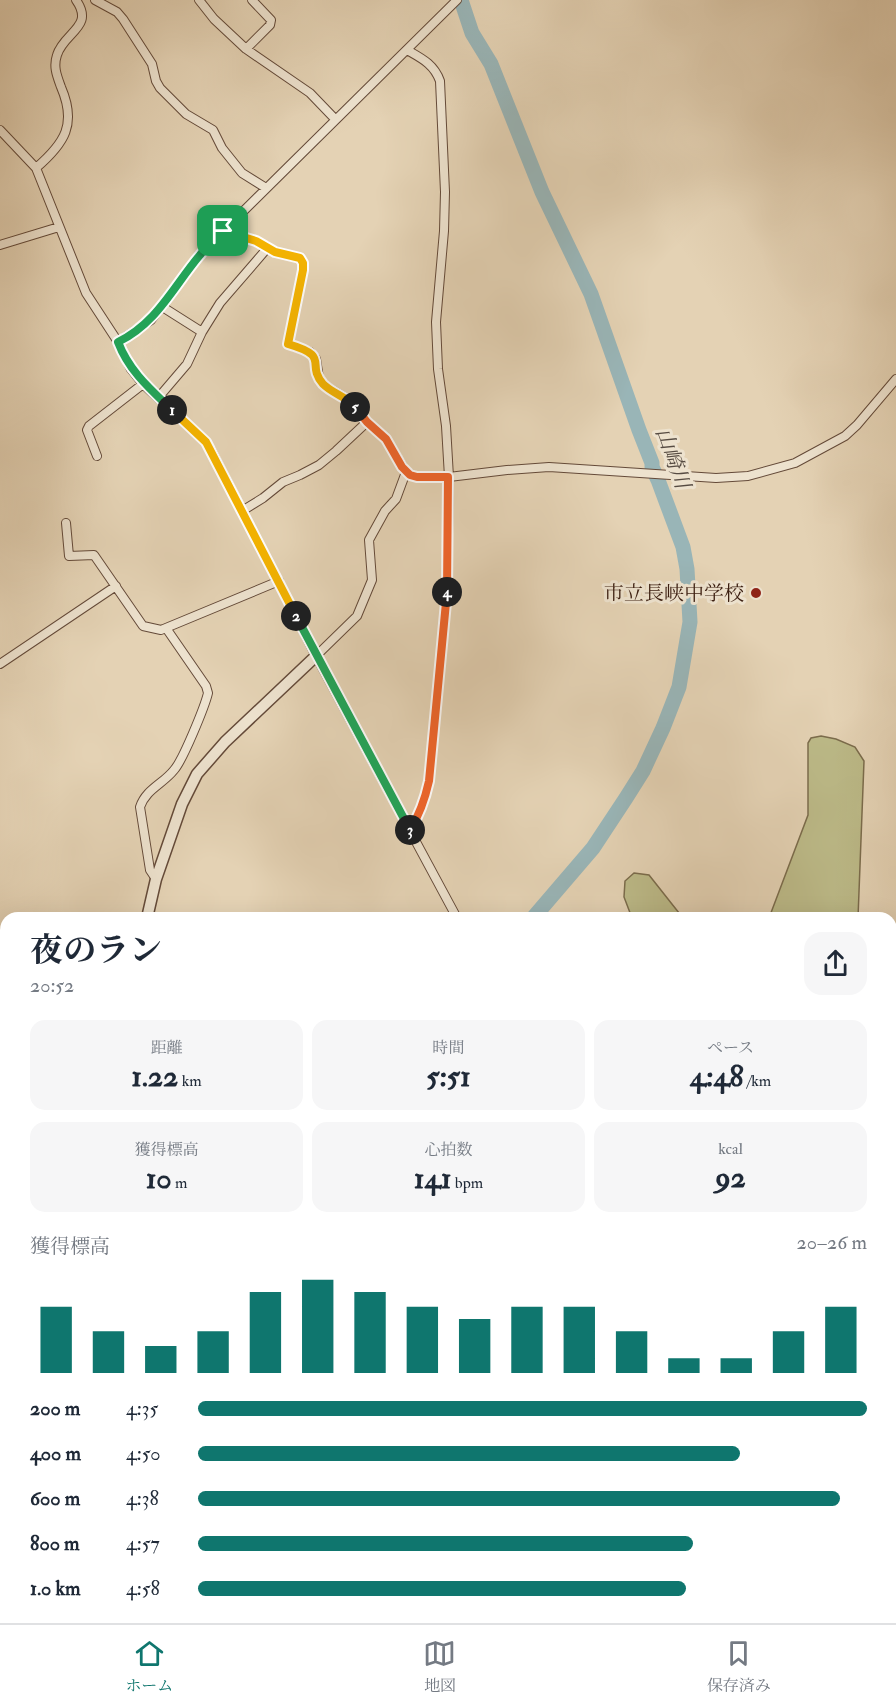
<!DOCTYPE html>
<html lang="ja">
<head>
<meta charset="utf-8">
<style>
	:root { --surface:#fff; --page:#f6f6f7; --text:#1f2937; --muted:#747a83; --line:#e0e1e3; --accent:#0f766e }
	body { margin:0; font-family:"IM FELL Double Pica","Noto Serif JP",serif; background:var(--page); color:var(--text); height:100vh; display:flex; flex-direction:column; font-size:22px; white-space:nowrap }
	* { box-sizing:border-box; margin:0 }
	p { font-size:20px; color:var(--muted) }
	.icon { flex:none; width:33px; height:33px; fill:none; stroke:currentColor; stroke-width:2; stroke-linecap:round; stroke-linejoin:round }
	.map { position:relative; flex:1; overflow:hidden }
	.details { position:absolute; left:0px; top:912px; width:897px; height:711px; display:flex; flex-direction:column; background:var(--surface); border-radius:18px 18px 0 0; box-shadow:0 6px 24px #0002 }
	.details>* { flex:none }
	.pin { position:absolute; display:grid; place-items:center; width:51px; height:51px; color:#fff; margin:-26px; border-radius:12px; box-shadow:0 3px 9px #0006 }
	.km { position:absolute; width:30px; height:30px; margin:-15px; border-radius:50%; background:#222; color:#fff; font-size:16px; line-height:30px; text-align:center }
	.round { display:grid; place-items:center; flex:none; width:63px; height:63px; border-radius:18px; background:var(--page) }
	.headline { display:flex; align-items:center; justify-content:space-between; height:102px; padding:0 30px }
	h1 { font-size:33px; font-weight:700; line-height:45px }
	.metrics { display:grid; grid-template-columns:repeat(3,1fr); gap:9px; height:102px; padding:6px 30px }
	.metrics div { display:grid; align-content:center; border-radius:15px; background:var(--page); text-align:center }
	.metrics b { font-size:30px; font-weight:700 }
	.metrics small { font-size:16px; font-weight:400 }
	.metrics p { font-size:16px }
	.chart { height:168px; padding:12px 30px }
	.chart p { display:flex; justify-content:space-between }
	.chart svg { width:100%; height:108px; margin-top:6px; stroke:var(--accent); stroke-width:6 }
	ul { padding:0 30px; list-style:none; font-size:20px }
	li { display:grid; grid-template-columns:96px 72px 1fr; align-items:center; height:45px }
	li i { height:15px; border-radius:8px; background:var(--accent) }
	.tabs { display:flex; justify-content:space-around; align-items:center; height:84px; border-top:2px solid var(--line); background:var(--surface); font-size:16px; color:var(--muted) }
	.tabs a { display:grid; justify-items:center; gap:3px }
	.tabs .active { color:var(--accent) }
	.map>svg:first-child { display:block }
	.green { fill:#bcba88; stroke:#7b6c4c; stroke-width:1.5 }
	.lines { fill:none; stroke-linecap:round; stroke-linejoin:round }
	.stream { stroke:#737874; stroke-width:2 }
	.river { stroke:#99b5b7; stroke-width:15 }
	.minor-casing { stroke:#644a39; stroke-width:10 }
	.tertiary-casing { stroke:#644a39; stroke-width:13 }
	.primary-casing { stroke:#3a1d10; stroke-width:16 }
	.minor { stroke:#ede2ce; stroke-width:8 }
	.tertiary { stroke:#ede2ce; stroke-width:10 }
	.primary { stroke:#e4d2b4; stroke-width:14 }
	.split-1-casing { stroke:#fff; stroke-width:12 }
	.split-2-casing { stroke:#fff; stroke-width:12 }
	.split-3-casing { stroke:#fff; stroke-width:12 }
	.split-4-casing { stroke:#fff; stroke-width:12 }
	.split-5-casing { stroke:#fff; stroke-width:12 }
	.split-6-casing { stroke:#fff; stroke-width:12 }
	.split-1 { stroke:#22a559; stroke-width:8 }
	.split-2 { stroke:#f5b400; stroke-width:8 }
	.split-3 { stroke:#22a559; stroke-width:8 }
	.split-4 { stroke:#f0652b; stroke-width:8 }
	.split-5 { stroke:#f0652b; stroke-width:8 }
	.split-6 { stroke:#f5b400; stroke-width:8 }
	.poi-dot { fill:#8f2418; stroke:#ede2ce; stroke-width:2 }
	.labels { text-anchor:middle; stroke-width:6; stroke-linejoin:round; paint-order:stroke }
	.poi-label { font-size:20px; fill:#3a1d10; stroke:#ede2ce; text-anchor:end }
	.water-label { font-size:21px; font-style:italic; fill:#564b42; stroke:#ede2ce }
</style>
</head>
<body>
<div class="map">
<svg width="896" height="1623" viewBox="0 0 896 1623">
	<rect width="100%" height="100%" fill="#e4d2b4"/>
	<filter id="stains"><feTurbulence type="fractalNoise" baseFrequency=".00333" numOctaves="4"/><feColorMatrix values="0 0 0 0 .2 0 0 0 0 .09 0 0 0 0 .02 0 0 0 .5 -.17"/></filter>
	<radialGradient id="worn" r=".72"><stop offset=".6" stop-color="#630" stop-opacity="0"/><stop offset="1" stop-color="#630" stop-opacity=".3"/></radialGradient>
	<path class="green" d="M821,736L836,739L855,747L864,761L858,918H769L808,815V743L811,738Z
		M634,873L649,875L683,918H632L624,897L625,881Z"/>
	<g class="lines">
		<path class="stream" d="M891,1409L896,1400
			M637,1623L655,1621"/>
		<path class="river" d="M461,0L472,33L491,64L542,192L591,294L639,430L652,463V467L658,480L683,547L687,569L690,622L679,687L663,728L643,771L626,798L593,848L533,918
			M56,1623L57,1617"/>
		<g class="minor-casing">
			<path id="minor" d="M95,0L117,12L123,19L152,64L156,81L160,88L186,114L213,130L222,148L242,173L266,188
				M199,0L214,19L246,49L310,93L335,119
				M246,49L270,25L271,20L252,0
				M407,50C421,58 434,64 440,81L445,192L444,231L436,322L438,369L446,426L449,477L447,591L429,781C425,799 420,814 410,830
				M0,130L36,168L86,293L118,342L131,369L143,384L206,442L212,452L316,656L457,918
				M36,168C65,143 77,124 61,87C57,76 53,67 57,55C64,32 95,27 76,0
				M223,231L256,241L275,252L300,258L303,263V270L288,344L310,352L316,359L319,378L324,385L349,400L367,422L386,439L406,472L417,477H449L507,470L549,467L716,478L748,476L795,463L845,436L857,425L896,379
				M0,245L59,227
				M161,306L202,332
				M118,342L151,320L201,253L457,0
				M158,398L187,364L202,332L220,303L264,252L266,246
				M97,456L87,430L89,426L143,384
				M242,511L263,498L283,482L300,475L319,465L336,451L367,422
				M66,523L69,556L94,555L143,626L161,630L279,581
				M316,656L357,616L372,580L369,540L385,511L396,499L406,472
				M0,664L116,586
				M156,879L150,870L140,807C146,789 163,784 174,770C183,760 205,706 208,693L206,686L166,628
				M891,1025L896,1007
				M0,1030H6
				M891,1378L896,1382
				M207,1617L219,1620L235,1617
				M270,1617L274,1623
				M624,1617L626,1623
				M130,1623L146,1617"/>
		</g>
		<g class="tertiary-casing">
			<path id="tertiary" d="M147,918L156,879L182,804L197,774L225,742L316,656
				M891,1047L896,1048
				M0,1290L6,1280
				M0,1544L6,1537
				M427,1617L428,1623"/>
		</g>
		<g class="primary-casing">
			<path id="primary" d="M891,1474L896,1469
				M659,1623L672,1617"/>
		</g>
		<use href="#minor" class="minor"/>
		<use href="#tertiary" class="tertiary"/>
		<use href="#primary" class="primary"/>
	</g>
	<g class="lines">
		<g class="split-1-casing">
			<path id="split-1" d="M172,410C150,389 129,371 118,342C157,323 173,287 200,255C207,246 215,239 223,231"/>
		</g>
		<g class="split-2-casing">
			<path id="split-2" d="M172,410L206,442L296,616"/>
		</g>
		<g class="split-3-casing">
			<path id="split-3" d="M296,616L410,830"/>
		</g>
		<g class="split-4-casing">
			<path id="split-4" d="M410,830C420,814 425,799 429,781L447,592"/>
		</g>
		<g class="split-5-casing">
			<path id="split-5" d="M355,407L367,422L386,439L402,467L410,475L417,477H448L447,592"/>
		</g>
		<g class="split-6-casing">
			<path id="split-6" d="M223,231L256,241L275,252L300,258L303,263V270L288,344C332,357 305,363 323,384C333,394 346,396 355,407"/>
		</g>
		<use href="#split-1" class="split-1"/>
		<use href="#split-2" class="split-2"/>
		<use href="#split-3" class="split-3"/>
		<use href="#split-4" class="split-4"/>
		<use href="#split-5" class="split-5"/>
		<use href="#split-6" class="split-6"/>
	</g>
	<circle class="poi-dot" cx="756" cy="593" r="6"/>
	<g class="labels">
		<g class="poi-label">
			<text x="744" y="600">市立長峡中学校</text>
		</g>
		<g class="water-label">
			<text transform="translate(673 458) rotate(70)" y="7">山崎川</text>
		</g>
	</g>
	<rect width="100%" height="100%" filter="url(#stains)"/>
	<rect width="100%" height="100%" fill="url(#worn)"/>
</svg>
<div class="pin" style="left:223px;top:231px;background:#1e9e55"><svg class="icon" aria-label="arrive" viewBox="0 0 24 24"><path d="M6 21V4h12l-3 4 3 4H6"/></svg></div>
<b class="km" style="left:172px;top:410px">1</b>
<b class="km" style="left:296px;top:616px">2</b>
<b class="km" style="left:410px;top:830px">3</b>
<b class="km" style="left:447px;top:592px">4</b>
<b class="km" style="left:355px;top:407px">5</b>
<section class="details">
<div class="headline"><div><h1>夜のラン</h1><p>20:52</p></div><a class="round"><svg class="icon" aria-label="share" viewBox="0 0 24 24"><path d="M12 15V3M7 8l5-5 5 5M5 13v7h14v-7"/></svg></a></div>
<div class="metrics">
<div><p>距離</p><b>1.22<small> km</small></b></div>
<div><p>時間</p><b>5:51</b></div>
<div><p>ペース</p><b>4:48<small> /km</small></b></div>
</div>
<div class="metrics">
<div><p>獲得標高</p><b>10<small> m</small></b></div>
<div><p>心拍数</p><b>141<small> bpm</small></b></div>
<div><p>kcal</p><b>92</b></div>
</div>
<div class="chart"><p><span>獲得標高</span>20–26 m</p>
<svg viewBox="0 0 160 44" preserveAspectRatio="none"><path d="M5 44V17M15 44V27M25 44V33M35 44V27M45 44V11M55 44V6M65 44V11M75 44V17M85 44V22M95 44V17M105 44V17M115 44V27M125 44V38M135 44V38M145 44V27M155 44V17"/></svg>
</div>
<ul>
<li><b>200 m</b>4:35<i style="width:100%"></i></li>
<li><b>400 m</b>4:50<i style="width:81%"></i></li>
<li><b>600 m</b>4:38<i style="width:96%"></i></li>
<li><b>800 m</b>4:57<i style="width:74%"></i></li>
<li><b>1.0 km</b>4:58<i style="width:73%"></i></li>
</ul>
</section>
</div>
<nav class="tabs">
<a class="active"><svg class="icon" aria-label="home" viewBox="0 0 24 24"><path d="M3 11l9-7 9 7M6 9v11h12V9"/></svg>ホーム</a>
<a><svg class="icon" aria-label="map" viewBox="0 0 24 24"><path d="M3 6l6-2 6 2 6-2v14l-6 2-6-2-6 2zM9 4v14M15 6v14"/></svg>地図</a>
<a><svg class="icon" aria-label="saved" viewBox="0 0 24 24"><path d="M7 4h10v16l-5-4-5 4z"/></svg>保存済み</a>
</nav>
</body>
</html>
